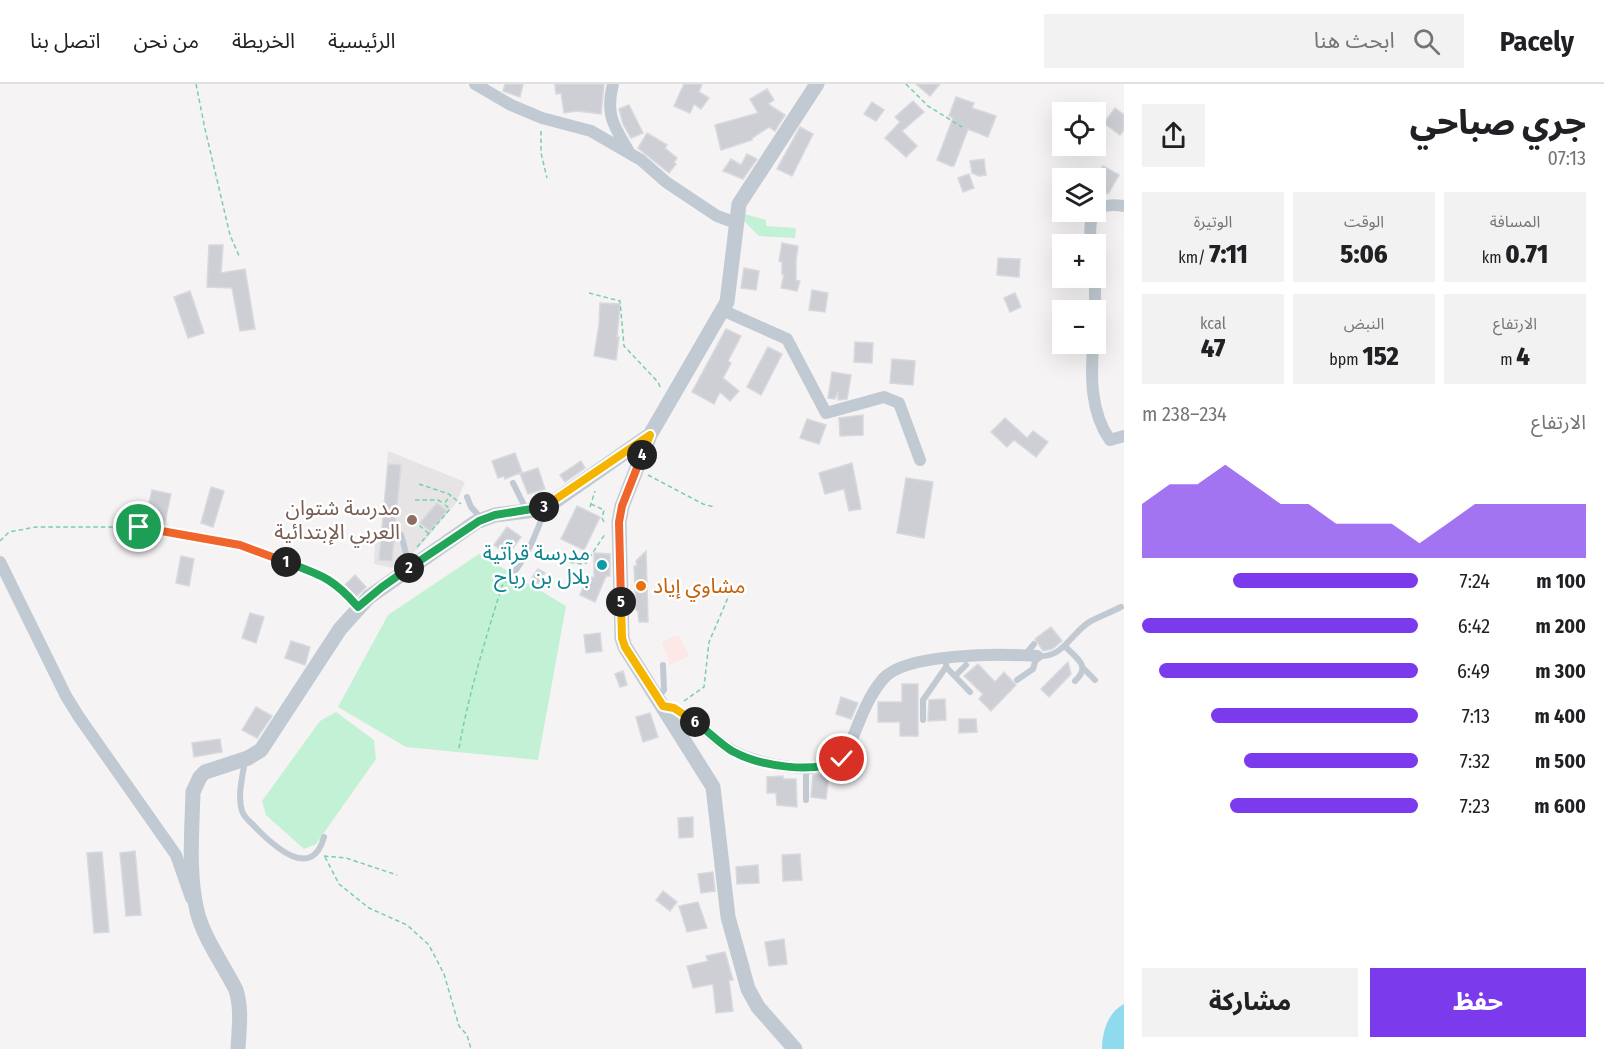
<!DOCTYPE html>
<html lang="ar">
<head>
<meta charset="utf-8">
<style>
	:root { --surface:#fff; --page:#f2f2f2; --text:#202124; --muted:#757577; --line:#e0e0e0; --accent:#7c3aed }
	body { margin:0; font-family:"Fira Sans Condensed","Noto Sans Arabic",sans-serif; background:var(--page); color:var(--text); direction:rtl; height:100vh; display:flex; flex-direction:column; font-size:22px; white-space:nowrap }
	* { box-sizing:border-box; margin:0 }
	p { font-size:20px; color:var(--muted) }
	.icon { flex:none; width:33px; height:33px; fill:none; stroke:currentColor; stroke-width:2; stroke-linecap:round; stroke-linejoin:round }
	.map { position:relative; flex:1; overflow:hidden; direction:ltr }
	.details { display:flex; flex-direction:column; background:var(--surface); width:480px }
	.details>* { flex:none }
	.controls { position:absolute; left:1052px; top:18px; display:grid; gap:12px }
	.controls a { display:grid; place-items:center; width:54px; height:54px; border-radius:0px; background:var(--surface); box-shadow:0 6px 24px #0002; font-size:30px }
	.pin { position:absolute; display:grid; place-items:center; width:51px; height:51px; color:#fff; margin:-26px; border:3px solid #fff; border-radius:50%; box-shadow:0 2px 6px #0007 }
	.km { position:absolute; width:30px; height:30px; margin:-15px; border-radius:50%; background:#222; color:#fff; font-size:16px; line-height:30px; text-align:center }
	.round { display:grid; place-items:center; flex:none; width:63px; height:63px; border-radius:0px; background:var(--page) }
	.overview { display:flex; align-items:center; justify-content:space-between; height:102px; padding:0 18px }
	h1 { font-size:33px; font-weight:800; line-height:45px }
	.stats { display:grid; grid-template-columns:repeat(3,1fr); gap:9px; height:102px; padding:6px 18px }
	.stats div { display:grid; align-content:center; border-radius:0px; background:var(--page); text-align:center }
	.stats b { font-size:26px; font-weight:800 }
	.stats small { font-size:16px; font-weight:400 }
	.stats p { font-size:16px }
	.chart { height:168px; padding:12px 18px }
	.chart p { display:flex; justify-content:space-between }
	.chart svg { width:100%; height:108px; margin-top:6px; fill:var(--accent); opacity:.7 }
	.button { display:flex; gap:12px; margin-top:auto; padding:12px 18px }
	.button a { flex:1; height:69px; border-radius:0px; background:var(--accent); color:#fff; font-size:24px; font-weight:800; line-height:69px; text-align:center }
	.button a+a { background:var(--page); color:var(--text) }
	ul { padding:0 18px; list-style:none; font-size:20px }
	li { display:grid; grid-template-columns:96px 72px 1fr; align-items:center; height:45px }
	li i { height:15px; border-radius:8px; background:var(--accent) }
	header { display:flex; align-items:center; gap:36px; box-sizing:border-box; height:84px; padding:0 30px; background:var(--surface); border-bottom:2px solid var(--line) }
	header strong { font-size:28px }
	nav { display:flex; gap:33px; margin-inline-start:auto; font-size:21px }
	.search { width:420px; height:54px; background:var(--page); display:flex; align-items:center; gap:15px; box-sizing:border-box; padding:0 21px; border-radius:0px; color:var(--muted); font-size:22px }
	main { display:flex; flex:1; min-height:0 }
	.map>svg:first-child { display:block }
	.education { fill:#e6e4e5 }
	.medical { fill:#fce8e6 }
	.green { fill:#c3f1d5 }
	.water { fill:#90daee }
	.building { fill:#cdcfd5; stroke:#d7d9de; stroke-width:1.5 }
	.lines { fill:none; stroke-linecap:round; stroke-linejoin:round }
	.path { stroke:#7ad0a6; stroke-width:1.5; stroke-dasharray:4.5 3; stroke-linecap:butt }
	.service { stroke:#c1cad2; stroke-width:6 }
	.minor { stroke:#c1cad2; stroke-width:12 }
	.tertiary { stroke:#c1cad2; stroke-width:15 }
	.split-1-casing { stroke:#fff; stroke-width:12 }
	.split-2-casing { stroke:#fff; stroke-width:12 }
	.split-3-casing { stroke:#fff; stroke-width:12 }
	.split-4-casing { stroke:#fff; stroke-width:12 }
	.split-5-casing { stroke:#fff; stroke-width:12 }
	.split-6-casing { stroke:#fff; stroke-width:12 }
	.split-7-casing { stroke:#fff; stroke-width:12 }
	.split-1 { stroke:#f0652b; stroke-width:8 }
	.split-2 { stroke:#22a559; stroke-width:8 }
	.split-3 { stroke:#22a559; stroke-width:8 }
	.split-4 { stroke:#f5b400; stroke-width:8 }
	.split-5 { stroke:#f0652b; stroke-width:8 }
	.split-6 { stroke:#f5b400; stroke-width:8 }
	.split-7 { stroke:#22a559; stroke-width:8 }
	.education-dot { fill:#8d6e63; stroke:#fff; stroke-width:2 }
	.culture-dot { fill:#0f9aa8; stroke:#fff; stroke-width:2 }
	.food-dot { fill:#e8710a; stroke:#fff; stroke-width:2 }
	.labels { text-anchor:middle; stroke-width:5; stroke-linejoin:round; paint-order:stroke }
	.education-label { font-size:21px; fill:#785e54; stroke:#fff; text-anchor:end }
	.culture-label { font-size:21px; fill:#0d838f; stroke:#fff; text-anchor:end }
	.food-label { font-size:21px; fill:#c56008; stroke:#fff; text-anchor:start }
</style>
</head>
<body>
<header>
<strong>Pacely</strong>
<div class="search"><svg class="icon" aria-label="search" viewBox="0 0 24 24"><circle cx="10" cy="10" r="6"/><path d="M15 15l6 6"/></svg>ابحث هنا</div>
<nav><a>الرئيسية</a><a>الخريطة</a><a>من نحن</a><a>اتصل بنا</a></nav>
</header>
<main>
<section class="details">
<div class="overview"><div><h1>جري صباحي</h1><p>07:13</p></div><a class="round"><svg class="icon" aria-label="share" viewBox="0 0 24 24"><path d="M12 15V3M7 8l5-5 5 5M5 13v7h14v-7"/></svg></a></div>
<div class="stats">
<div><p>المسافة</p><b>0.71<small> km</small></b></div>
<div><p>الوقت</p><b>5:06</b></div>
<div><p>الوتيرة</p><b>7:11<small> /km</small></b></div>
</div>
<div class="stats">
<div><p>الارتفاع</p><b>4<small> m</small></b></div>
<div><p>النبض</p><b>152<small> bpm</small></b></div>
<div><p>kcal</p><b>47</b></div>
</div>
<div class="chart"><p><span>الارتفاع</span>234–238 m</p>
<svg viewBox="0 0 160 44" preserveAspectRatio="none"><path d="M0 44V22L10 14L20 14L30 6L40 14L50 22L60 22L70 30L80 30L90 30L100 38L110 30L120 22L130 22L140 22L150 22L160 22V44z"/></svg>
</div>
<ul>
<li><b>100 m</b>7:24<i style="width:67%"></i></li>
<li><b>200 m</b>6:42<i style="width:100%"></i></li>
<li><b>300 m</b>6:49<i style="width:94%"></i></li>
<li><b>400 m</b>7:13<i style="width:75%"></i></li>
<li><b>500 m</b>7:32<i style="width:63%"></i></li>
<li><b>600 m</b>7:23<i style="width:68%"></i></li>
</ul>
<div class="button"><a>حفظ</a><a>مشاركة</a></div>
</section>
<div class="map">
<svg width="1124" height="965" viewBox="0 0 1124 965">
	<rect width="100%" height="100%" fill="#f5f3f3"/>
	<path class="education" d="M388,367L465,398L456,419L418,465L392,484L374,480L375,453L381,452Z"/>
	<path class="medical" d="M675,551L676,553L679,552L689,572L670,581L662,559Z"/>
	<path class="green" d="M745,130L766,136V142L796,144L795,154L759,152L744,137Z
		M479,470L566,522L538,676L406,663L338,623L388,531Z
		M336,628L374,656L376,675L316,760L304,765L266,731L262,717L320,637Z"/>
	<path class="water" d="M1124,920V965H1102C1102,948 1108,928 1124,920Z"/>
	<path class="building" d="M505,0H523L520,13L503,7Z
		M555,0H604L601,30L577,27L564,29L561,9L556,10Z
		M684,0H702L699,8L709,14L701,25L694,20L690,29L674,22Z
		M916,0H940L930,12Z
		M767,5L774,16L768,20L785,31L775,47L769,43L752,54V56L721,66L715,41L758,29L750,15Z
		M956,13L974,19L972,24L996,32L988,53L968,45L954,82H951L937,76L953,34L949,32Z
		M913,17L924,28L902,47L917,62L906,73L885,54L900,38L895,33Z
		M872,18L884,26L876,37L864,30Z
		M629,21L643,49L631,54L623,40L619,25Z
		M1115,24L1124,31V46L1120,51L1104,39Z
		M800,43L813,50L792,92L777,85Z
		M647,49L667,61L665,64L677,74L674,78L676,80L669,89L638,64Z
		M747,70L757,75L743,95L723,87L731,75L741,81Z
		M984,75L986,91L979,92L972,89L970,77Z
		M1103,82L1119,91L1108,110L1095,103V96Z
		M969,90L974,104L963,108L958,94Z
		M782,159L798,162L796,176V196L800,197L797,207L781,204L784,190H782V178L779,177Z
		M209,161H223L221,189L245,185L255,245L240,247L232,204L207,203Z
		M998,174L1020,175L1019,193L997,191Z
		M744,184L759,187L756,206L741,204Z
		M812,206L828,209L825,228L809,226Z
		M190,207L204,249L188,254L174,213Z
		M1015,209L1021,223L1010,228L1004,214Z
		M600,219L620,220L617,253H619L616,276L594,272L599,241Z
		M726,245L741,252L728,277L731,279L723,294L739,307L730,317L720,308L714,320L692,308Z
		M855,258L873,259L872,279L854,278Z
		M768,263L782,270L761,311L747,303Z
		M892,275L915,277L913,301L890,299Z
		M832,288L851,291L847,315L838,316V307L835,315L828,314Z
		M863,331V351L840,352L839,334Z
		M1005,334L1027,354L1033,347L1048,358L1036,373L1014,356L1007,363L991,348Z
		M807,335L826,341L819,360L800,354Z
		M515,369L522,388L505,395L504,392L498,394L492,377Z
		M581,377L585,384L565,398L560,391Z
		M852,379L861,425L849,427L844,405L825,410L819,389Z
		M388,380L401,381L392,477L379,476Z
		M538,384L545,405L528,410L520,390Z
		M906,394L933,398L924,454L897,449Z
		M211,403L224,407L213,443L201,439Z
		M152,406L171,410L164,442L145,437Z
		M437,419L447,427L430,447L420,439Z
		M577,422L600,433L584,466L561,455Z
		M507,443L521,453L508,471L494,461Z
		M646,467L648,538H639L638,527L636,526L634,482H637L636,477Z
		M594,469L610,470V492H606L595,518L580,511L588,492L594,494Z
		M181,472L194,475L189,502L176,499Z
		M538,485L545,489L538,500L531,495Z
		M355,491L366,503L356,513L345,501Z
		M250,529L264,533L256,559L242,554Z
		M1051,543L1062,557L1052,565L1043,567L1035,555Z
		M600,549L602,567L586,569L584,551Z
		M291,557L310,563L305,581L285,574Z
		M1068,578L1071,590L1049,613L1041,605Z
		M978,580L995,598L1004,588L1016,601L991,627L979,615L983,610L964,592Z
		M623,587L627,601L620,603L615,590Z
		M902,600H918V652H900V638H878V618H902Z
		M841,613L858,619L851,635L836,630Z
		M945,615L946,636L928,637L929,616Z
		M256,623L272,632L257,654L242,646Z
		M650,629L658,653L643,658L636,633Z
		M959,635H976L977,648L959,649Z
		M220,655L222,668L194,673L192,659Z
		M829,689L826,715L811,713L813,691Z
		M783,692V695H796L797,723L777,721L776,709H767V693Z
		M693,733V753L679,754L678,734Z
		M135,767L141,831L126,832L120,769Z
		M102,768L109,848L94,849L87,769Z
		M800,770L802,796L783,797L782,771Z
		M758,781L759,799L737,800L736,783Z
		M713,788L715,807L701,809L698,790Z
		M663,807L677,818L670,827L656,816Z
		M698,818L707,844L687,848L679,822Z
		M784,855L787,880L769,882L765,858Z
		M725,868L733,896H729L733,927L716,929L713,900L693,904L687,882L708,877L706,872Z"/>
	<g class="lines">
		<path class="path" d="M196,0L205,45L230,151L240,174
			M906,0L928,22L962,43
			M541,47V69L547,94
			M589,209L620,217L624,262L658,298L661,305
			M648,391L703,420L714,423
			M419,400L449,410L461,420
			M415,416H438L443,419
			M591,420L604,426L602,434L605,440
			M590,423L595,407
			M412,440L420,442L428,449
			M0,457L9,448L36,443H139L240,461L323,492L341,504L350,513
			M417,463L450,425L444,420L450,412
			M555,476L582,480L586,479L605,450
			M684,617L704,603L709,558L730,509
			M459,664C469,609 485,556 502,502L507,496
			M324,772L346,774L397,791
			M325,773L339,800L369,824L407,841L429,861L444,890L459,942L467,951L471,965"/>
		<path class="service" d="M513,399L526,425
			M467,413L471,423L482,435
			M401,451C405,462 405,472 411,482
			M512,491C528,471 536,450 545,426
			M1065,562C1076,575 1092,581 1075,597
			M1025,571L1034,560
			M946,583L970,608
			M1084,585L1095,596
			M955,592L966,581
			M1017,596L1033,585L1037,572C1064,575 1071,548 1091,537C1101,532 1111,528 1121,523
			M658,613L664,606L663,581
			M923,636V616L946,583L947,573
			M245,676C243,691 237,711 242,727C244,734 252,739 257,745C275,763 312,797 324,753
			M806,684V716"/>
		<path class="minor" d="M475,0L511,21L542,34L591,47L641,76L666,98L717,132L736,139
			M613,0C605,31 614,42 629,68
			M1091,160C1088,133 1092,117 1124,122
			M1095,189V236
			M722,226L787,255L826,329L884,313L899,319L920,376
			M1093,260C1091,292 1090,328 1110,356L1124,352
			M0,478L66,612L79,633L176,771L191,814
			M663,622C694,629 708,653 733,667C758,681 825,695 846,670C857,645 865,616 883,595C906,568 1004,570 1037,572"/>
		<path class="tertiary" d="M238,965C239,945 242,925 236,906C224,882 203,853 197,827C188,789 192,747 193,708L200,693L205,688L248,674L261,666L340,545L369,513L476,438L495,431L535,426L548,422L650,351
			M795,965L758,923L748,905L728,833L713,703L625,563L622,554L619,438L622,422L650,351L727,218L739,120L817,0"/>
	</g>
	<g class="lines">
		<g class="split-1-casing">
			<path id="split-1" d="M139,443L240,461L286,478"/>
		</g>
		<g class="split-2-casing">
			<path id="split-2" d="M286,478C321,491 333,494 358,523L382,503L409,484"/>
		</g>
		<g class="split-3-casing">
			<path id="split-3" d="M409,484L479,437L495,431L544,423"/>
		</g>
		<g class="split-4-casing">
			<path id="split-4" d="M544,423L650,351L642,371"/>
		</g>
		<g class="split-5-casing">
			<path id="split-5" d="M621,518L619,438L622,422L642,371"/>
		</g>
		<g class="split-6-casing">
			<path id="split-6" d="M621,518L622,554L625,563L663,622L674,624L695,638"/>
		</g>
		<g class="split-7-casing">
			<path id="split-7" d="M695,638C707,646 719,659 732,667C759,682 815,691 842,675"/>
		</g>
		<use href="#split-1" class="split-1"/>
		<use href="#split-2" class="split-2"/>
		<use href="#split-3" class="split-3"/>
		<use href="#split-4" class="split-4"/>
		<use href="#split-5" class="split-5"/>
		<use href="#split-6" class="split-6"/>
		<use href="#split-7" class="split-7"/>
	</g>
	<circle class="education-dot" cx="412" cy="436" r="6"/>
	<circle class="culture-dot" cx="602" cy="481" r="6"/>
	<circle class="food-dot" cx="641" cy="502" r="6"/>
	<g class="labels">
		<g class="education-label">
			<text x="400" y="431">مدرسة شتوان<tspan x="400" dy="24">العربي الإبتدائية</tspan></text>
		</g>
		<g class="culture-label">
			<text x="590" y="476">مدرسة قرآتية<tspan x="590" dy="24">بلال بن رباح</tspan></text>
		</g>
		<g class="food-label">
			<text x="653" y="509">مشاوي إياد</text>
		</g>
	</g>
</svg>
<div class="controls">
<a><svg class="icon" aria-label="locate" viewBox="0 0 24 24"><circle cx="12" cy="12" r="6"/><path d="M12 2v4M12 18v4M2 12h4M18 12h4"/></svg></a>
<a><svg class="icon" aria-label="layers" viewBox="0 0 24 24"><path d="M12 4l9 5-9 5-9-5zM3 14l9 5 9-5"/></svg></a>
<a>+</a>
<a>−</a>
</div>
<div class="pin" style="left:139px;top:443px;background:#1e9e55"><svg class="icon" aria-label="arrive" viewBox="0 0 24 24"><path d="M6 21V4h12l-3 4 3 4H6"/></svg></div>
<div class="pin" style="left:842px;top:675px;background:#d93025"><svg class="icon" aria-label="check" viewBox="0 0 24 24"><path d="M5 12l5 5 9-10"/></svg></div>
<b class="km" style="left:286px;top:478px">1</b>
<b class="km" style="left:409px;top:484px">2</b>
<b class="km" style="left:544px;top:423px">3</b>
<b class="km" style="left:642px;top:371px">4</b>
<b class="km" style="left:621px;top:518px">5</b>
<b class="km" style="left:695px;top:638px">6</b>
</div>
</main>
</body>
</html>
